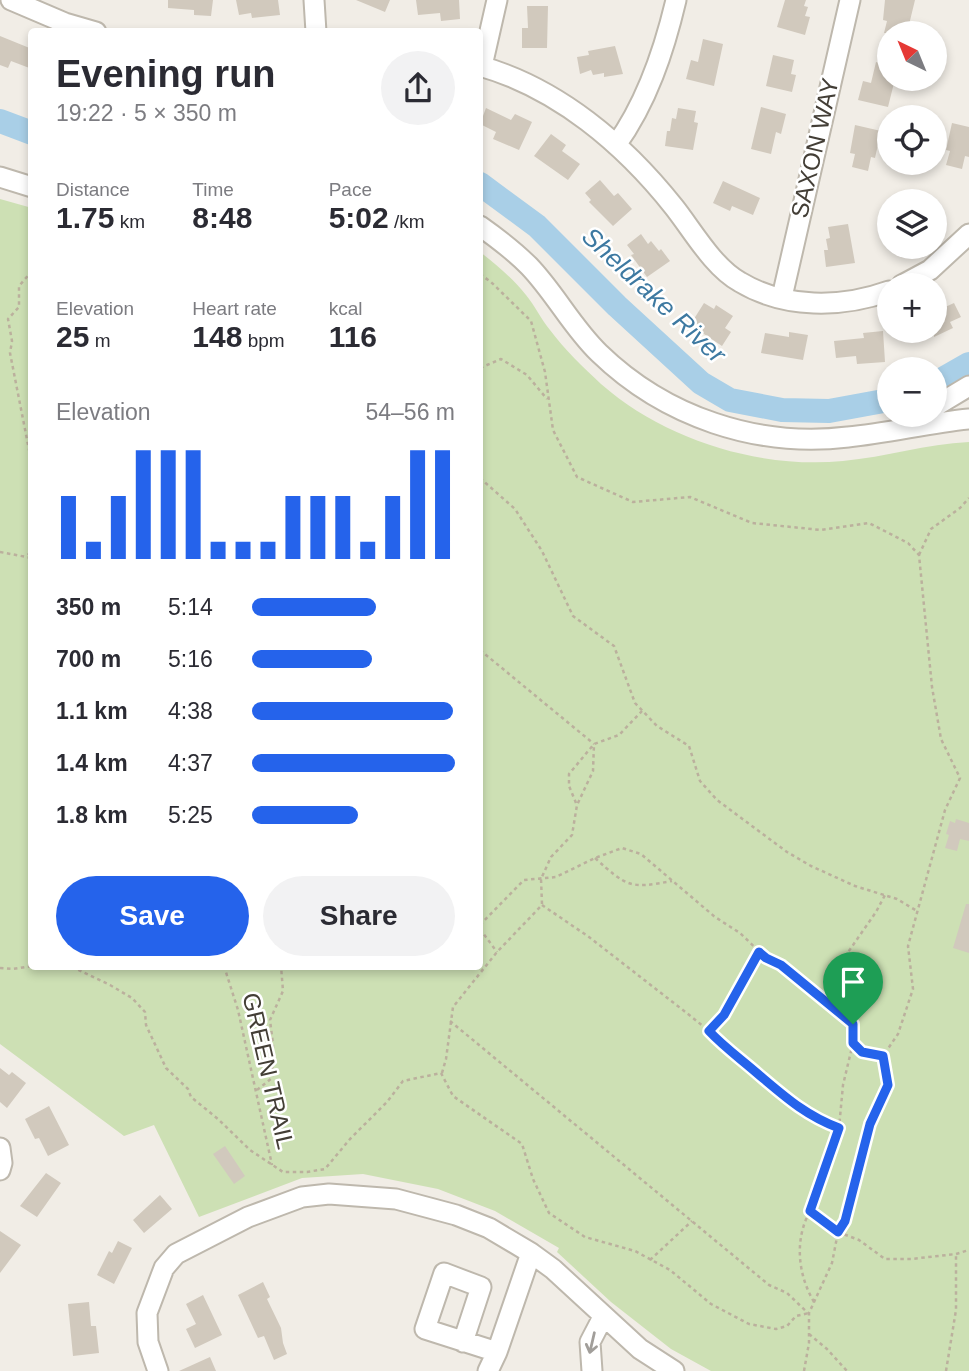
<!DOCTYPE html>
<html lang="en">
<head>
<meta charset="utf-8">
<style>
	:root { --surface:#fff; --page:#f2f2f3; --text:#2b2b33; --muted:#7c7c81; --accent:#2563eb }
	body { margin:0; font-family:Helvetica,sans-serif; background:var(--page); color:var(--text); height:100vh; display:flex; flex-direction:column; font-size:26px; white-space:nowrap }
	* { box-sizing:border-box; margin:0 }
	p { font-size:23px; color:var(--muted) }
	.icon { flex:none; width:38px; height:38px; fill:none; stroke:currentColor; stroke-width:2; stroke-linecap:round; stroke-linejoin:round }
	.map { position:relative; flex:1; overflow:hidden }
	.side { position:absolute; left:28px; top:28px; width:455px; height:942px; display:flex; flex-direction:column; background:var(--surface); border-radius:7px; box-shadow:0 4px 10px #0003 }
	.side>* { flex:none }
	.needle { width:46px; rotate:317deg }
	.controls { position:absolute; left:877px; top:21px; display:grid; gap:14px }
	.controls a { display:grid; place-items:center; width:70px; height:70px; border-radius:50%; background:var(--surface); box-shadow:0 4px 10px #0003; font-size:35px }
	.pin { position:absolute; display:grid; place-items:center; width:60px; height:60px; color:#fff; margin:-72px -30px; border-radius:50% 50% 50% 0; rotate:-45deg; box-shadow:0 0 7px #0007 }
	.pin .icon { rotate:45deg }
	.round { display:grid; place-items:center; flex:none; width:74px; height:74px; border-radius:37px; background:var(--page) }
	.headline { display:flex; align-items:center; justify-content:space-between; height:119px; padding:0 28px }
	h1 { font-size:38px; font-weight:700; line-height:52px }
	.metrics { display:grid; grid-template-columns:repeat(3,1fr); gap:10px; height:119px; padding:7px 28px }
	.metrics div { display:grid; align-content:center }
	.metrics b { font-size:30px; font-weight:700 }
	.metrics small { font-size:19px; font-weight:400 }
	.metrics p { font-size:19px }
	.chart { height:196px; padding:14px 28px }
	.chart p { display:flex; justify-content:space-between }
	.chart svg { width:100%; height:126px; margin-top:7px; stroke:var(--accent); stroke-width:6 }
	.cta { display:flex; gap:14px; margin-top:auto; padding:14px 28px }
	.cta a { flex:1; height:80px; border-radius:42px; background:var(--accent); color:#fff; font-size:28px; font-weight:700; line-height:80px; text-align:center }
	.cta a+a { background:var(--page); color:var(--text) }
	ul { padding:0 28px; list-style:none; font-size:23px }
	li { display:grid; grid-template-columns:112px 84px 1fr; align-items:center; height:52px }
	li i { height:18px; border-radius:9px; background:var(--accent) }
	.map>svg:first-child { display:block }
	.green { fill:#cde0b4 }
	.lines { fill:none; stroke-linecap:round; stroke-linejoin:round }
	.river { stroke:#a9cfe7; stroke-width:24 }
	.building { fill:#d1c9bd }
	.minor-casing { stroke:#beb8ad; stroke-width:23 }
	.path { stroke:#bbb09d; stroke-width:2.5; stroke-dasharray:3.5 3.5; stroke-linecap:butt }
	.minor { stroke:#fff; stroke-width:19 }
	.oneway { stroke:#a19e9a }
	.route-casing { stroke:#fff; stroke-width:14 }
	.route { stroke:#2563eb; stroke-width:9 }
	.labels { text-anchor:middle; stroke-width:5; stroke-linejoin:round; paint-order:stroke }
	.street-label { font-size:24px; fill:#433e36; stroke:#fff }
	.water-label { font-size:26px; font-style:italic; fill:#3d79a1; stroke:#fff }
</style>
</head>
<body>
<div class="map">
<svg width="969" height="1371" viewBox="0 0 969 1371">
	<rect width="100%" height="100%" fill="#f1ede6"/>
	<path class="green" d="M0,199L32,208V966H480V252C496,264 512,278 526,295C535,306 541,319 550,330C564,349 584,368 601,384C665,440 759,469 843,461C886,457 926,444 969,442V1371H711L671,1349L611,1302L557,1252L559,1248L495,1211L438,1189L363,1174L302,1178L199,1217L154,1125L124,1136L0,1044Z"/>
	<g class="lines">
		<path class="river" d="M0,121L32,133
			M480,184L537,226L617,306L701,383L730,400L782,410L829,411L889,400
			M934,384L969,364"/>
	</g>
	<path class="building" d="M168,0H213L211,16L194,15V10L168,8Z
		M236,0H278L280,15L252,18L251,13L239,15Z
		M356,0H390L385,12Z
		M416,0H459L460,19L441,21L440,13L418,15Z
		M785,0H806L804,6L808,7L805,16L810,17L805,35L777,27Z
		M885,0H915L907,33H884L887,21L883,20Z
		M527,6H548L547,48H522V28H528Z
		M0,36L32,49V69L11,61L8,68L0,65Z
		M703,39L723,44L714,86L686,79L691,60L698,62Z
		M615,46L623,74L604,77V73L593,75L591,70L580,74L577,57L589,55L588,51Z
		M773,55L794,60L791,74L796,75L792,92L766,86Z
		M876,62L889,65V79H892L891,82L894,83L888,107L858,100L863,81L871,83Z
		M761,107L786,114L781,134L776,132L771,154L751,149Z
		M486,108L511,120L515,114L532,122L519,150L493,139L496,132L480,124Z
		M678,108L696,111L694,122L698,123L693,150L665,146L667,131H670L672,118L676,119Z
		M952,123L969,127V157L965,156L962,169L946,165L950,151L946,150Z
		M855,125L881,131L875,158L871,157L868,171L852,167L855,154L850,153Z
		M551,134L566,145L562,151L580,164L568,180L534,156Z
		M600,180L614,196L618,193L632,209L613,226L589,202L591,200L585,193Z
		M723,181L760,198L753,215L732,206L730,211L713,203Z
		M848,224L855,263L826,267L824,250H828L826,239L830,238L828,227Z
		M641,234L648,244L651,241L659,251L661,249L670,261L647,277L631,255L634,254L627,245Z
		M934,291L943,308L954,303L961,317L950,322L953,328L934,337Z
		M704,303L714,309L716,305L733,316L725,328L731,332L722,346L701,332L703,329L692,322Z
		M883,331L885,362L857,364L856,356L836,358L834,341L864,338L863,333Z
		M789,332L808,335L803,360L761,353L765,333L789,337Z
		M956,819L969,823V841L960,839L957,851L945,848L949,835L946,834L950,821L955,823Z
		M966,904H969V953L953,948Z
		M0,1068L9,1075L12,1072L26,1083L7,1108L0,1102Z
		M49,1106L69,1145L48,1156L39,1138L35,1139L25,1119Z
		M225,1146L245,1176L234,1184L213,1154Z
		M46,1173L61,1183L37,1217L20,1206Z
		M160,1195L172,1209L144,1233L133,1220Z
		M0,1231L21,1245L0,1273Z
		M118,1241L132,1248L114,1284L97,1275L109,1251L112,1253Z
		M263,1282L270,1297L267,1299L281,1328L283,1343L287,1354L274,1360L264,1336L258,1338L238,1295Z
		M203,1295L222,1335L195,1348L186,1329L196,1324L186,1304Z
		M89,1302L91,1326H96L99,1353L73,1356L68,1304Z
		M210,1357L216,1371H179Z"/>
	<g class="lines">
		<g class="minor-casing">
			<path id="minor" d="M11,0L65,23L96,32
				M314,0L316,32
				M480,66C558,88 624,144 674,207C693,231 713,267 740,282C785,309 842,308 889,291
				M482,66L497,0
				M616,145C647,102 664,51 676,0
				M0,177L32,187
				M480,226C497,238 514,251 529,266C555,293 572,327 599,353C665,417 757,448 848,437C889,433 928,423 969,419
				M902,285L930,270L969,234
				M782,297L850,0
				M934,407L969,386
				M0,1148L2,1163L0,1170
				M463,1342L481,1287L444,1273L425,1329L497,1352L531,1253
				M158,1371L148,1342L147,1313L164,1268L176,1254L248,1217L302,1197L329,1194L396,1199L456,1215L489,1228L531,1253L553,1269L640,1349L674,1371
				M488,1371L497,1352
				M592,1371L590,1342L603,1317"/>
		</g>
		<path class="path" d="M32,271L19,286V307L8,319L12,341L10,353L32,465
			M480,274L491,282L531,321L545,372L553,430L577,477L633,502L690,497L752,523L821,530L869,523L908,543L919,555L932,687L941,739L960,778L945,810L908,946L913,989L898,1034L883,1056
			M480,368L501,359L527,375L547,399
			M480,478L515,509L542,551L573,616L614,646L635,703L657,726L689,746L700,781L717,800L787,852L811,866L855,886L897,899L917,911
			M0,552L32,558
			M28,555L32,549
			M919,555L931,529L960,508L969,498
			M480,650L594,744
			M576,803L569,786V774L594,744L619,735L642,711
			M595,858C627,887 630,889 672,881
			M542,904L541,879L551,857L572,835L577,805L593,771L594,744
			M542,905L589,937L688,1014L709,1031L729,1052L757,1073L783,1096L804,1112L839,1128
			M480,925L524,880L556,877L595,858L622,848L641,854L715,917L740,933L766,958L781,965L853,1024
			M480,929L497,952
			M65,966L72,967L110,985L132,998L145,1012L146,1025L166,1068L188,1089L191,1097L218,1119L250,1150L283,1172H307L325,1169L350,1139L387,1102L403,1081L441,1073L453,1096L522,1144L533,1179L549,1213L585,1237L635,1251L670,1270L711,1304L749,1324L776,1329L787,1326L796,1316L809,1313
			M224,966L238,1010L272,1165
			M0,968L13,969L32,966
			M450,1021L769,1285L787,1293L808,1313
			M709,1031L724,1015L759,952
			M853,1043L862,1052L883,1056
			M442,1073L446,1059L453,1007L497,952L542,905
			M257,1090L272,1078L273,1044L270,1020L283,991L281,966
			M810,1211L838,1232L859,1240L885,1259H911L956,1254L969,1250
			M650,1260L692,1221
			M814,1302C798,1275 794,1240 810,1211L839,1128L843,1085L853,1043V1024L843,981L844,958L876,912L885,895
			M809,1334L827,1349L847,1371
			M804,1371L809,1343V1313L832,1263L838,1232L845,1221L870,1124L888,1085L883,1056
			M946,1371L956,1310V1254"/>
		<use href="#minor" class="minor"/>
	</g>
	<defs><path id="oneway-shaft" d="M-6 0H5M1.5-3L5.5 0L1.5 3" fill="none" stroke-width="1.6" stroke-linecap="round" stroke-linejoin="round" transform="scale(1.75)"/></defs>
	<use class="oneway" href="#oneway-shaft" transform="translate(592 1343) rotate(103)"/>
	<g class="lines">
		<g class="route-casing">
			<path id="route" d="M759,952L766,958L781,965L853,1024V1043L862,1052L883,1056L888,1085L870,1124L845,1221L838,1232L810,1211L839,1128C806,1116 784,1096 758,1074C741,1059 725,1048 709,1031L724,1015Z"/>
		</g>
		<use href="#route" class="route"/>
	</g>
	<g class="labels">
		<g class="street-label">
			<text transform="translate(815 148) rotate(-77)" y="8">SAXON WAY</text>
			<text transform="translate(268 1071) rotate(77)" y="8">GREEN TRAIL</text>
		</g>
		<g class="water-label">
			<text transform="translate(654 295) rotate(43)" y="9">Sheldrake River</text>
		</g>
	</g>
</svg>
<div class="controls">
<a><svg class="needle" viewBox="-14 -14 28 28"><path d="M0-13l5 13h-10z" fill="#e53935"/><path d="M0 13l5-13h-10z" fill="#7c7c81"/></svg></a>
<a><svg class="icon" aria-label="locate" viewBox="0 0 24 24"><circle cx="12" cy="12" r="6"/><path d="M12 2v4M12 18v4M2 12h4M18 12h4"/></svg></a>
<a><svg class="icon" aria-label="layers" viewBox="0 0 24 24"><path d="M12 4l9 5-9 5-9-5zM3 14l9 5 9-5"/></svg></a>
<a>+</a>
<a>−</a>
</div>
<div class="pin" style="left:853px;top:1024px;background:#1e9e55"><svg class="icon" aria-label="arrive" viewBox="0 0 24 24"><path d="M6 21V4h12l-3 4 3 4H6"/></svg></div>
<section class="side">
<div class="headline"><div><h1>Evening run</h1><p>19:22 · 5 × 350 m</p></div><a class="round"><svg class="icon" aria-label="share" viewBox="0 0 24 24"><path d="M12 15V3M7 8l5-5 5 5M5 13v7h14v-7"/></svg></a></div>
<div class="metrics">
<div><p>Distance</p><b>1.75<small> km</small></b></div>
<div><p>Time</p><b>8:48</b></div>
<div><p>Pace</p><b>5:02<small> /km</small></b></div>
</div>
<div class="metrics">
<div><p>Elevation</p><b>25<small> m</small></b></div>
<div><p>Heart rate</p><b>148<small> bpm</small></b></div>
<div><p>kcal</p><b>116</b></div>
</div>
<div class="chart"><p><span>Elevation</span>54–56 m</p>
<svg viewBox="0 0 160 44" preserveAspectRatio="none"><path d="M5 44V22M15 44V38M25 44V22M35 44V6M45 44V6M55 44V6M65 44V38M75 44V38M85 44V38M95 44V22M105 44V22M115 44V22M125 44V38M135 44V22M145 44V6M155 44V6"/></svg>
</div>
<ul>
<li><b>350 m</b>5:14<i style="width:61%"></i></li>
<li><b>700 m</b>5:16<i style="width:59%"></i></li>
<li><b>1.1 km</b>4:38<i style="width:99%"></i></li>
<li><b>1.4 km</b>4:37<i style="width:100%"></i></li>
<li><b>1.8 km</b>5:25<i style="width:52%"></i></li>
</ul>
<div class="cta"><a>Save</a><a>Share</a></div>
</section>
</div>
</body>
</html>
